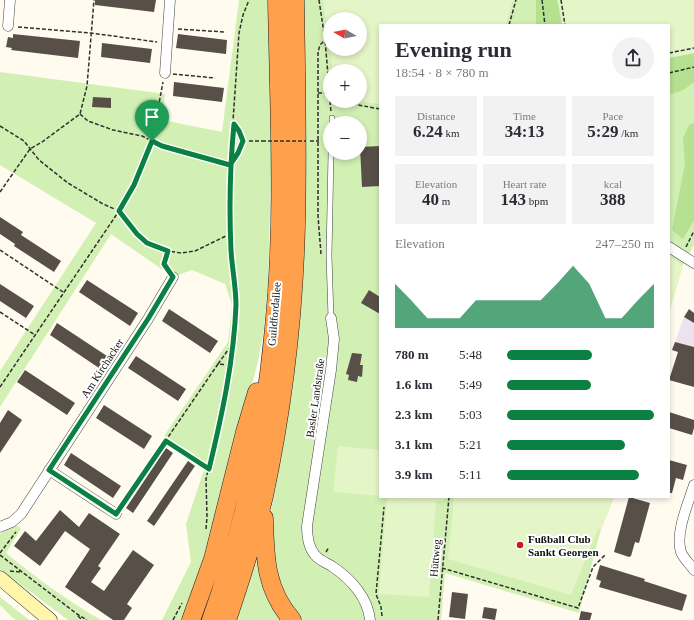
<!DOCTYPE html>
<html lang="en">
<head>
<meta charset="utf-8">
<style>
	:root { --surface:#fff; --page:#f2f2f3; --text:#2b2b33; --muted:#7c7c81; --accent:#0b8043 }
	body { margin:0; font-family:"Times New Roman",serif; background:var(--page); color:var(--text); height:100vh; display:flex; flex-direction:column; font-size:15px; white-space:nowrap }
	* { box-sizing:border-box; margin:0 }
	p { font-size:13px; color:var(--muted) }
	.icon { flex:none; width:22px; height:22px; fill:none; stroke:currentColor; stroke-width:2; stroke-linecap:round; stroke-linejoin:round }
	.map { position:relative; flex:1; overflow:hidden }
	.details { position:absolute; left:379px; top:24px; width:291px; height:474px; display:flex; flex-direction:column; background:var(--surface); border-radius:0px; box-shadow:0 2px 6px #0003 }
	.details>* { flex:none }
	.needle { width:26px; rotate:280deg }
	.controls { position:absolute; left:323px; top:12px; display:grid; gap:8px }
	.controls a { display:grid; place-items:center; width:44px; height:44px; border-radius:50%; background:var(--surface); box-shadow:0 2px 6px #0003; font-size:20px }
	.pin { position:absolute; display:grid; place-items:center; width:34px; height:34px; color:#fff; margin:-41px -17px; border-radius:50% 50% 50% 0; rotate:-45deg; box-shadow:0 0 4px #0007 }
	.pin .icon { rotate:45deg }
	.round { display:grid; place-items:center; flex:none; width:42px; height:42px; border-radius:21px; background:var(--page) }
	.headline { display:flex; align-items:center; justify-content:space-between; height:68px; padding:0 16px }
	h1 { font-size:22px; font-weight:700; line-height:30px }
	.stats { display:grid; grid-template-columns:repeat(3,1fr); gap:6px; height:68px; padding:4px 16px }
	.stats div { display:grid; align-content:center; border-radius:0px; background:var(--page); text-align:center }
	.stats b { font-size:17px; font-weight:700 }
	.stats small { font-size:11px; font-weight:400 }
	.stats p { font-size:11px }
	.chart { height:112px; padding:8px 16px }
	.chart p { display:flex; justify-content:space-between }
	.chart svg { width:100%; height:72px; margin-top:4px; fill:var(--accent); opacity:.7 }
	ul { padding:0 16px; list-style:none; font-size:13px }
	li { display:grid; grid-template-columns:64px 48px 1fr; align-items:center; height:30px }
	li i { height:10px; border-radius:5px; background:var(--accent) }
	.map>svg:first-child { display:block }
	.industrial { fill:#ede2ee }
	.green { fill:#d2efb4; fill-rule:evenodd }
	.forest { fill:#b5e191 }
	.pitch { fill:#e4f5c7; fill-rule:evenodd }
	.building { fill:#584f49 }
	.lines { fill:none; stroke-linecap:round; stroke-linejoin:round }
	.lane-casing { stroke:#414141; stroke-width:6 }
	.street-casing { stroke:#414141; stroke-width:11 }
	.secondary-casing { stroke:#303030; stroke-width:15 }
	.highway-casing { stroke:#1f1f1f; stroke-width:19 }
	.path { stroke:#303030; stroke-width:1.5; stroke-dasharray:4 2; stroke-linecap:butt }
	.lane { stroke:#fff; stroke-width:5 }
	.street { stroke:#fff; stroke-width:10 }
	.secondary { stroke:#fff6aa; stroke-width:14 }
	.highway { stroke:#ffa04d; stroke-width:18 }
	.path-bridge { stroke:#303030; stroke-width:1.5; stroke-dasharray:4 2; stroke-linecap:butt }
	.route-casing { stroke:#fff; stroke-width:8 }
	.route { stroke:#0b8043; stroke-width:5 }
	.poi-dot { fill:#cf161d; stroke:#fff; stroke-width:1.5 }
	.labels { text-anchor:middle; stroke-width:4; stroke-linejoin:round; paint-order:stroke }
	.street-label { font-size:11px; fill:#0e0e0e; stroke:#fff }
	.poi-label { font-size:11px; font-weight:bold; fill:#0e0e0e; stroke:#fff; text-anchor:start }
</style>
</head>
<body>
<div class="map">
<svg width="694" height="620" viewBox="0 0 694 620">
	<rect width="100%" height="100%" fill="#fffcef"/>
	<path class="industrial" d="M684,317L694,323V347L675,342Z"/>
	<path class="green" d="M239,0H273L275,151L271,174L268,284L264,329L258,361L213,538L182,620H162L191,562L186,524L206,464L164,436L228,342L232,305L225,284L192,270L173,277L111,234L0,407V371L96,223L0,165V72L165,94L162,120L222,132Z
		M300,0H694V245L683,265L669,313V25H380V497H614L601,529L579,613L445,573L441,620H301L289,606L269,564L267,534L287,422L297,348ZM330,19H360V49H330ZM330,71H360V101H330ZM330,123H360V153H330Z
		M16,525L21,529L6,553C36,578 68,601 101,620H68L0,569V534Z
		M258,553L288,620H236Z
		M0,597L29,620H16L13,618L0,605Z"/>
	<path class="forest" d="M536,0H557L562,25H536Z
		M694,53V82L683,90L669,95V58Z
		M694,123V220L683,239L672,230L685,164L683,138L689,125Z"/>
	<path class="pitch" d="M323,0H513L506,25H380V104L359,101L360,71H333ZM330,19H360V49H330Z
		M558,0H694V53L669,58V25H563Z
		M669,256L683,265L669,313Z
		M338,446L380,450V496L333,492Z
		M387,497L413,499L394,497H444V501H436L429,597L379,594Z
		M454,497H614L601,529L599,527L571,595L448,559Z"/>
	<path class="building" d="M95,0H156L154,12L95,5Z
		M13,34L80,41L78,58L11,50L12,48L6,47L8,37L13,38Z
		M178,34L227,40L226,54L176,48Z
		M102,43L152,49L150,63L101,57Z
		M174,82L224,88L222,102L173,96Z
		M93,97L111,98V108L92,107Z
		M380,146V186L362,187L360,147Z
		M0,217L23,232L21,235L61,261L54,272L14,246L15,244L0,234Z
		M87,280L138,313L130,326L79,292Z
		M0,284L34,306L26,318L0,301Z
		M369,290L380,297V314L361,303Z
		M169,309L218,341L210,353L162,321Z
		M689,309L694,313V323L684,317Z
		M57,323L107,356L99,368L50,335Z
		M675,342L694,347V387L669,380L678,352L672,350Z
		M352,353L362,354L360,365H363L362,377L358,376L357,382L348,380L349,375L346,374Z
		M136,356L186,389L178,401L128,368Z
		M25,370L75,403L67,415L17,382Z
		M104,405L152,436L144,449L96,418Z
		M8,410L22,420L0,453V423Z
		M669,412L694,420V428L692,435L669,428Z
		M166,448L173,453L133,513L126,508Z
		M71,453L121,486L113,498L64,465Z
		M669,460L687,465L683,480L676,478L672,493H669Z
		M188,461L195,466L154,526L147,521Z
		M629,497L650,503L639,543L635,542L631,556L629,557L614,552Z
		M60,510L79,527L89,513L120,534L98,566L101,568L91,582L104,591L133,550L154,565L127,604L132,608L124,620H113L65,587L90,549L65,531L40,566L14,546L25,531L36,541Z
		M600,565L645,579L644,581L687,595L682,611L599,587L601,581L596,579Z
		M452,592L468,594L465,619L449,617Z
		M484,607L497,609L495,620L482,618Z
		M581,611L592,613L590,620H579Z"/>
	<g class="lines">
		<g class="lane-casing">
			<path id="lane" d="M332,123V118
				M331,153L329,256L331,318"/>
		</g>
		<g class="street-casing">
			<path id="street" d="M8,26L10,0
				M165,73L170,0
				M669,247L694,263
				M331,318L334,339L331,370L307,526C307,536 308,547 315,555C320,561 327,563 333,567C351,579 368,598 370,620
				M49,470L116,514
				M694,485C688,504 675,533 681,552C683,558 690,564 694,570
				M0,527L12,522L21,514L148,319L173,277"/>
		</g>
		<g class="secondary-casing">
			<path id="secondary" d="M0,578L50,620"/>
		</g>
		<g class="highway-casing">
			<path id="highway" d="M264,518C265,557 265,589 292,620
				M191,620L213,559L245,432L257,392
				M211,620C245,526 265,427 274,328C285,219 279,109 277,0
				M227,620C241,579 254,538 264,496C283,407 294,315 296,224C298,149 296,75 295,0"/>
		</g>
		<path class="path" d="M319,0L325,40L330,98
			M542,0L545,25
			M561,0L565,25
			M509,25L516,0
			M18,27L91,33L157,42
			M178,29L224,32
			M669,53L694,48
			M669,73L694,67
			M173,74L215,78
			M318,93H330
			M330,101L331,112
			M347,101L358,105L380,109
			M80,114L88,121L113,130L142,136L162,146L230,165
			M0,126L24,141L39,160L68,183L103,204L119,211L137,234L147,243L168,251L181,253L195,251L230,234
			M243,141H262
			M310,141H319
			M231,163L243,141L239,131L235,124
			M0,192L30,149L42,142L80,114L87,86L94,0
			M686,247L694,231
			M0,250L63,292
			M168,251L164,264L168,269
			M321,254L318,216V52L320,45L325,40
			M0,312L35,335
			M218,364L233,343
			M0,387L119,211L134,185L149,153L152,141L163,82
			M165,441L209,469
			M121,506L218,364L230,365
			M206,529L207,517L206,479L215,443L234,343L236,303L230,225V165L239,33L243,15L249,0
			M326,552L329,547
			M0,553L16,532
			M0,555L77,614L87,620
			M442,568L578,608L593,567L606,554
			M10,571L20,572
			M78,616L82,620
			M382,616L381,607L376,594L384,507
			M173,620L182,603
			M438,620L449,497"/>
		<use href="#lane" class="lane"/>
		<use href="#street" class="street"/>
		<use href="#secondary" class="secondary"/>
		<use href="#highway" class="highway"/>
		<path class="path-bridge" d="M262,141H306"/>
	</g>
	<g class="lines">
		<g class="route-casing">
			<path id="route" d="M152,141L134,185L119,211L137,234L147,243L168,251L164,264L173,277L148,319L49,470L116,514L166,441L209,469C222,415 234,360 236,305C236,287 232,268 231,250C229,208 230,166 234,124L239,131L243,141L238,153L230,165L162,146L152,141"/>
		</g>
		<use href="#route" class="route"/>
	</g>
	<circle class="poi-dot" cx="520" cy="545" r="4"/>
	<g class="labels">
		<g class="street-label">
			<text transform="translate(274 314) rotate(-85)" y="4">Guildfordallee</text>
			<text transform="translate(102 368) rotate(-57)" y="4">Am Kirchacker</text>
			<text transform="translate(315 398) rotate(-82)" y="4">Basler Landstraße</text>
			<text transform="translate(435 558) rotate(-85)" y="4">Hüttweg</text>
		</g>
		<g class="poi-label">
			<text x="528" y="543">Fußball Club<tspan x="528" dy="13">Sankt Georgen</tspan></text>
		</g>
	</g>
</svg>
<div class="controls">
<a><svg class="needle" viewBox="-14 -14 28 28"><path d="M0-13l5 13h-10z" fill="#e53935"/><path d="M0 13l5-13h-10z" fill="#7c7c81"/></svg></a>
<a>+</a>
<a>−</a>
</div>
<div class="pin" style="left:152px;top:141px;background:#1e9e55"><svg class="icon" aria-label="arrive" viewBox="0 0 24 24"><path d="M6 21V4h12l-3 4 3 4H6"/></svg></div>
<section class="details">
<div class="headline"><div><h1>Evening run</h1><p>18:54 · 8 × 780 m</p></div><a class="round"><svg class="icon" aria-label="share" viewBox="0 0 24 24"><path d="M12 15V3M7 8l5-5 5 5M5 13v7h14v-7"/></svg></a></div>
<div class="stats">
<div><p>Distance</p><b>6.24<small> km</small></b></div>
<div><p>Time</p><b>34:13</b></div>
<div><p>Pace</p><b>5:29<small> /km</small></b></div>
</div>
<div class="stats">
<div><p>Elevation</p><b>40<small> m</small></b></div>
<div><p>Heart rate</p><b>143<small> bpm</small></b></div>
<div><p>kcal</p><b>388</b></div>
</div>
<div class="chart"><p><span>Elevation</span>247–250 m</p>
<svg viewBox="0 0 160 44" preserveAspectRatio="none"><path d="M0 44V17L10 27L20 38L30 38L40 38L50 27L60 27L70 27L80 27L90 27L100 17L110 6L120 17L130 38L140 38L150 27L160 17V44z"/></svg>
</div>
<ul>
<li><b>780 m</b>5:48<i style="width:58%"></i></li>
<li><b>1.6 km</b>5:49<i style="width:57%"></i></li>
<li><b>2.3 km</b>5:03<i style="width:100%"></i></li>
<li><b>3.1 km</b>5:21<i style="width:80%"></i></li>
<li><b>3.9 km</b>5:11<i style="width:90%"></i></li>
</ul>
</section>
</div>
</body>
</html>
